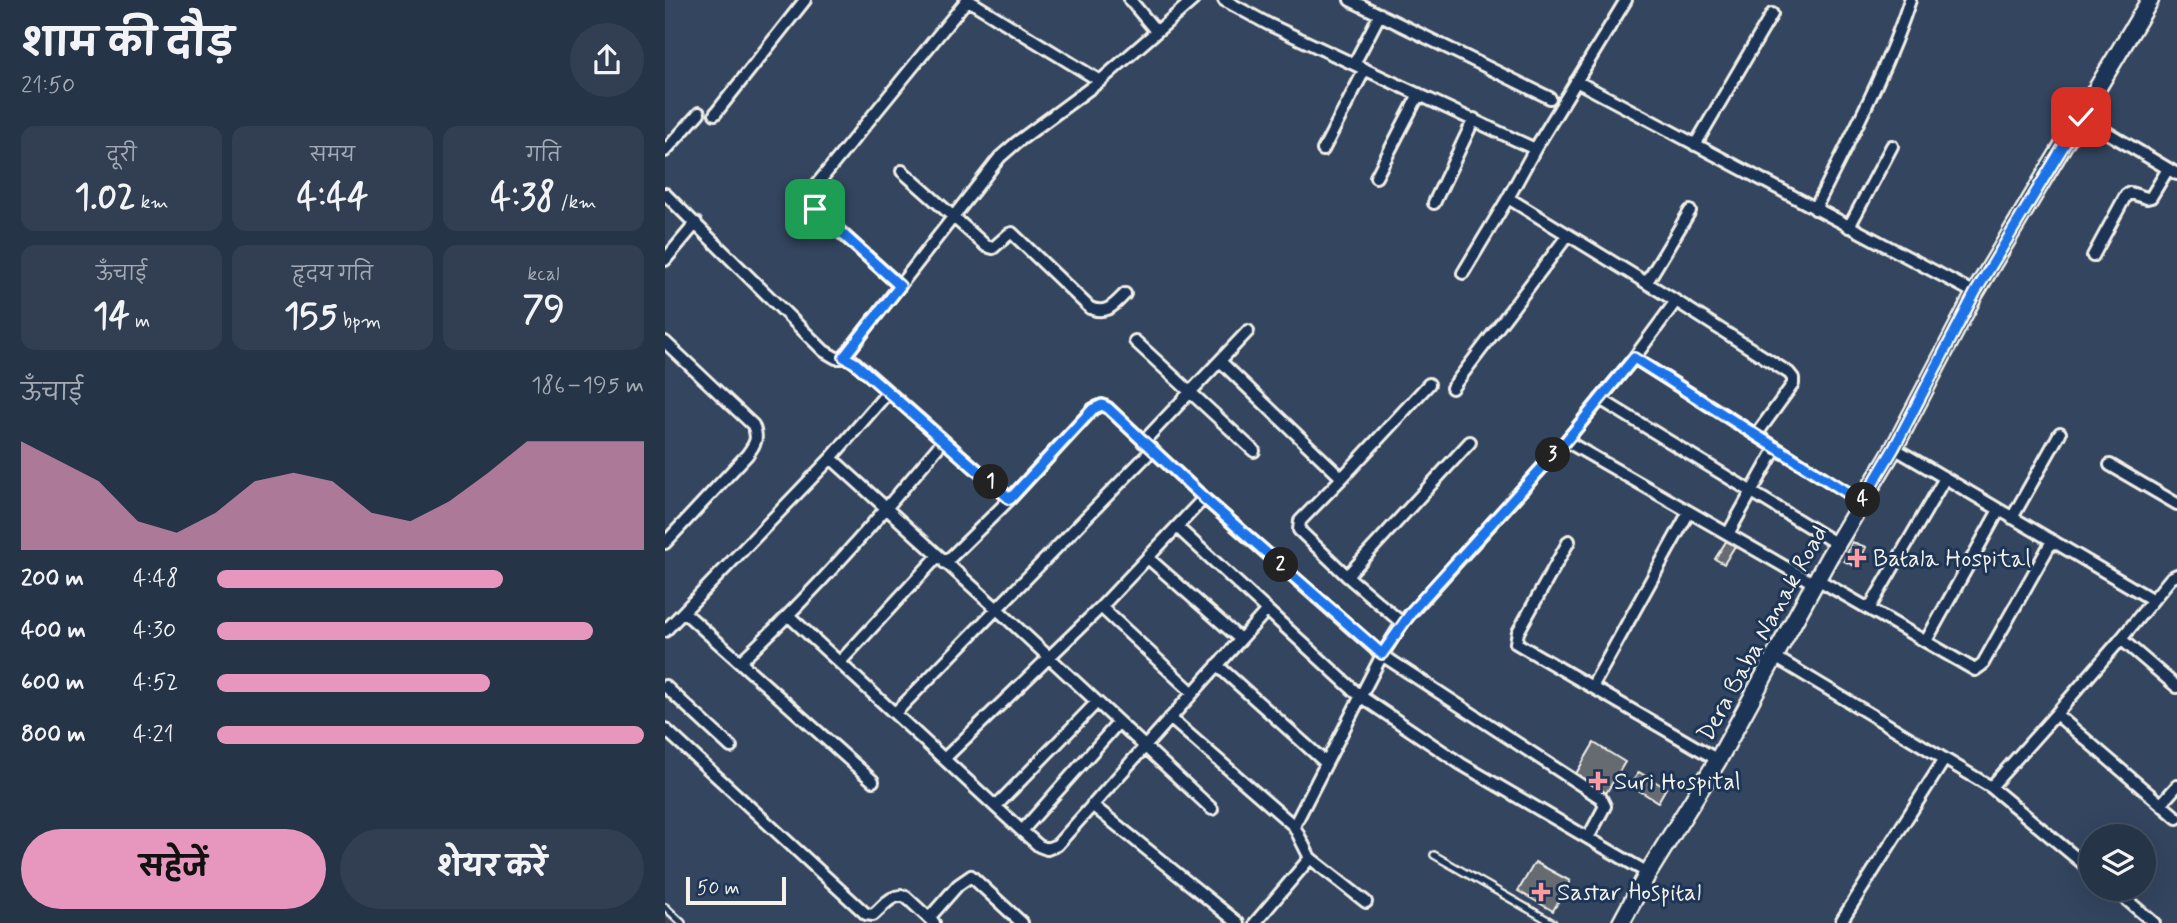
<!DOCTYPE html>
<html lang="hi">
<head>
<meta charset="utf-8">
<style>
	:root { --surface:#263447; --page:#323f52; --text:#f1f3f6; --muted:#a4aab4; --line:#424f60; --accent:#e797bd }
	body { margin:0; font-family:Mynerve,"Playpen Sans Deva",sans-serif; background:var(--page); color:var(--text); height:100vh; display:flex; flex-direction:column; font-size:26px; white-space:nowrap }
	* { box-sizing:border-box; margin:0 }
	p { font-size:23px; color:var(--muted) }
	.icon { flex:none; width:38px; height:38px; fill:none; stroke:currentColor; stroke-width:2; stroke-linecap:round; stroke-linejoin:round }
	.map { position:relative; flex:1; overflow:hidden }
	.sheet { display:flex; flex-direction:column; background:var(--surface); width:665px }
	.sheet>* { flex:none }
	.fabs { position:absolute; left:1414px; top:824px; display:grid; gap:14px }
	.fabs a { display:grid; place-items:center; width:77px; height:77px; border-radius:50%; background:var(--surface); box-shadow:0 7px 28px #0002,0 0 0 2px var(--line); font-size:35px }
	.scale { position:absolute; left:21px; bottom:18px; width:100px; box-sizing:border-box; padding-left:7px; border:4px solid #f4f1e8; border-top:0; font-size:19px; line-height:24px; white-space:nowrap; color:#f4f1e8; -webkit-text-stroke:5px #1d3557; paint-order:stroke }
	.pin { position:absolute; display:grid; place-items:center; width:60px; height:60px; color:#fff; margin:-30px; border-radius:14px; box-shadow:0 4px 10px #0006 }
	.km { position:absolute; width:35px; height:35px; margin:-18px; border-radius:50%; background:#222; color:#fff; font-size:19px; line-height:35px; text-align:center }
	.round { display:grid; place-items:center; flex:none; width:74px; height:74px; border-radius:37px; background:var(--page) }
	.overview { display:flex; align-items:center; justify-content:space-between; height:119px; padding:0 21px }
	h1 { font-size:38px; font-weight:700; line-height:52px }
	.figures { display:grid; grid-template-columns:repeat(3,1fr); gap:10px; height:119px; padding:7px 21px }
	.figures div { display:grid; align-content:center; border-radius:14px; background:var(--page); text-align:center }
	.figures b { font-size:35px; font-weight:700 }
	.figures small { font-size:19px; font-weight:400 }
	.figures p { font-size:19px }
	.chart { height:196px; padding:14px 21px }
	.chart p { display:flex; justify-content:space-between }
	.chart svg { width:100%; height:126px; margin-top:7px; fill:var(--accent); opacity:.7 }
	.action { display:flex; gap:14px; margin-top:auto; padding:14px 21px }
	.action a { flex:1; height:80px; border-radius:42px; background:var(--accent); color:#111; font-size:28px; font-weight:700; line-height:80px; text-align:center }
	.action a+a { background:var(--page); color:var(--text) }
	ul { padding:0 21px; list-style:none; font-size:23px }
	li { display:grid; grid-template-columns:112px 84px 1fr; align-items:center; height:52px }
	li i { height:18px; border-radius:9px; background:var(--accent) }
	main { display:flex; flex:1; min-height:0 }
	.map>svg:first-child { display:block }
	.building { fill:#666b71; stroke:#f4f1e8; stroke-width:2 }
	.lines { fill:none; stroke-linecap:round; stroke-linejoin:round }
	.lane-casing { stroke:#f4f1e8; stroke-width:10 }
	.street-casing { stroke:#f4f1e8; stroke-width:16 }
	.secondary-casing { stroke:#f4f1e8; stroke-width:21 }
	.lane { stroke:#1d3557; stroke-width:5 }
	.street { stroke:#1d3557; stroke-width:10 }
	.secondary { stroke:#1d3557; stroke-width:16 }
	.route-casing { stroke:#fff; stroke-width:14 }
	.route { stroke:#1a73e8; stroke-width:9 }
	.poi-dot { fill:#ff9aa2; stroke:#1d3557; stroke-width:2.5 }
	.labels { text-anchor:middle; stroke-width:6; stroke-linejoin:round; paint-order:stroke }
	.poi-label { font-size:24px; fill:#f4f1e8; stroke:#1d3557; text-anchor:start }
	.street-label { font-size:24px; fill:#f4f1e8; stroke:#1d3557 }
</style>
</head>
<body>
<main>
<section class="sheet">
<div class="overview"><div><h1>शाम की दौड़</h1><p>21:50</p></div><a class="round"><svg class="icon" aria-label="share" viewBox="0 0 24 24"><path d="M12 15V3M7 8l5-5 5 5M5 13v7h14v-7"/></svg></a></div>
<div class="figures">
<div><p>दूरी</p><b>1.02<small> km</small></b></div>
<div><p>समय</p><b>4:44</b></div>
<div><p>गति</p><b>4:38<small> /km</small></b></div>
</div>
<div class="figures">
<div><p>ऊँचाई</p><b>14<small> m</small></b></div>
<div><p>हृदय गति</p><b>155<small> bpm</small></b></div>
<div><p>kcal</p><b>79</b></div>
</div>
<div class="chart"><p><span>ऊँचाई</span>186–195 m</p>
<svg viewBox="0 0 160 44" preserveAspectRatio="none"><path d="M0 44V6L10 13L20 20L30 34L40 38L50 31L60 20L70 17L80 20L90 31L100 34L110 27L120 17L130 6L140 6L150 6L160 6V44z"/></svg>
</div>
<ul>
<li><b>200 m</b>4:48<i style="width:67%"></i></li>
<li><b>400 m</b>4:30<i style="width:88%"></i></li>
<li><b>600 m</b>4:52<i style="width:64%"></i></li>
<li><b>800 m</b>4:21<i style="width:100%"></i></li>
</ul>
<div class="action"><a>सहेजें</a><a>शेयर करें</a></div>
</section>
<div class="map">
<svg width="1512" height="923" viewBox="0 0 1512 923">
	<rect width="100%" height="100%" fill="#33455f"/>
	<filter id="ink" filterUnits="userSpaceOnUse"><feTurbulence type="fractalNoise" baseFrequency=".0143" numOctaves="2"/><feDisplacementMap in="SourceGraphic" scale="14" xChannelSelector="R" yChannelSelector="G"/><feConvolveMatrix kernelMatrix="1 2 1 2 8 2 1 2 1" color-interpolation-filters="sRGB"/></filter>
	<g filter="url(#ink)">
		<path class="building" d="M1062,540L1070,546L1059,564L1050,559Z
			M1187,542L1201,547L1192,567L1179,561Z
			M929,743L960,762L940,795L909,777Z
			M974,772L1001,788L993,802L965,785Z
			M870,862L905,881L888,911L853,891Z"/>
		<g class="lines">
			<g class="lane-casing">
				<path id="lane" d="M769,855L888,923
					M0,907L17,923"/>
			</g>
			<g class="street-casing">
				<path id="street" d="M303,0L435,81
					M465,0L491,31
					M559,0L603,24L870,149
					M685,0L885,98
					M961,0L870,149L843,198L1011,301L1124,373L1128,378V384L1091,435
					M689,64L715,14
					M911,81L1310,293
					M50,114L140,0
					M1416,117L1512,174
					M1030,145L1107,14
					M658,150L700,69
					M0,151L34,113
					M237,171L321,246L328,248L344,234L347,233L425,308C442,315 449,305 460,294
					M711,177L754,94
					M0,194L159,351L171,358H185L345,499
					M769,203L809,119
					M1150,209C1184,140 1221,73 1245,0
					M1184,227L1227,146
					M1428,256L1461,195L1465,193L1482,198L1486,197L1503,169
					M0,260L31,223
					M798,273L843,198
					M982,282L1025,211
					M235,286L150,209C144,202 144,198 148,189L302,0
					M470,341L589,451
					M0,342L88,425C94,439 90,444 82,455L0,543
					M179,357L335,157L351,143L435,81L528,0
					M969,358L1197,502
					M555,361L677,478L635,521L634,530L682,576L737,623
					M787,388L903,235
					M935,399L1172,544
					M901,441L1150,584
					M478,442L583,331
					M1229,448L1488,600
					M166,458L331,608L547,809
					M1445,465L1512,504
					M677,478L764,384
					M1347,518L1395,433
					M512,527L695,696L796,764L983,873
					M1063,534L1111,448
					M904,541L853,632L851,643L1053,760
					M483,558L575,639
					M280,563L345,499L428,409L437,405L443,408L539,498L717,655L936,798L940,806L923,838
					M1512,575L1506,578L1456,639L1512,687
					M682,576L805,442
					M1152,579L1310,670L1317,665L1387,541
					M436,607L528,693
					M1204,609L1280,478
					M19,612L208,781
					M124,616L357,831L374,846L382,849L392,845L602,610
					M0,631L166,458L223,392
					M1261,641L1334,510
					M1110,657L1326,787L1426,870
					M75,662C149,593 214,518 278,441
					M175,662L273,556
					M552,665L661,763
					M0,686L66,747
					M927,687L1024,512
					M231,712L487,450
					M1391,714L1456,639
					M505,718L629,826L645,858L701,902
					M0,729L201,914L208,915C218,907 227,892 241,897L269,923
					M280,758L436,607L539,498
					M1326,787L1391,714L1512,818
					M1496,804L1512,786
					M332,805L431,703
					M427,805L573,923
					M629,826L717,655L737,623L901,441L969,358L1011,301
					M357,831L453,723
					M1449,889L1489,923
					M264,918L293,885L306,876L357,923
					M1177,920L1279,760
					M590,923L645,858"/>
			</g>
			<g class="secondary-casing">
				<path id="secondary" d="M956,923L983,873L1053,760L1164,557L1229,448L1310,293L1485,0"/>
			</g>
			<use href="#lane" class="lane"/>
			<use href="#street" class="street"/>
			<use href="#secondary" class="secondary"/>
		</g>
	</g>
	<g class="lines" filter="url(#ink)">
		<g class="route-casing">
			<path id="route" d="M150,209L235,286L179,357L190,363L345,499L428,409L437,405L443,408L539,498L717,654L748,610L901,441L969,358L1197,502L1229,448L1310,293L1416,117"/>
		</g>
		<use href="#route" class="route"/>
	</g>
	<g class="poi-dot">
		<path d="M1188.5 547.5h7v7h7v7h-7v7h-7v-7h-7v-7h7z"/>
		<path d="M929.5 770.5h7v7h7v7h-7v7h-7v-7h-7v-7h7z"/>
		<path d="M872.5 881.5h7v7h7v7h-7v7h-7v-7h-7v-7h7z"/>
	</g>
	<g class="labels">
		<g class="poi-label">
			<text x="1208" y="566">Batala Hospital</text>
			<text x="949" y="789">Suri Hospital</text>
			<text x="892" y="900">Sastar Hospital</text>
		</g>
		<g class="street-label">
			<text transform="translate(1097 633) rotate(-61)" y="8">Dera Baba Nanak Road</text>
		</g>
	</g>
</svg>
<div class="fabs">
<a><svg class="icon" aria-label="layers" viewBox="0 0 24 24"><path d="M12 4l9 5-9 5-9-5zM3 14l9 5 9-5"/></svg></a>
</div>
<div class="scale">50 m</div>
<div class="pin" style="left:150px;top:209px;background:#1e9e55"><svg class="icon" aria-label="arrive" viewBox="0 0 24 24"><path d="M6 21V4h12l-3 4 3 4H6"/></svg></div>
<div class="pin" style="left:1416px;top:117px;background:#d93025"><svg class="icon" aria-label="check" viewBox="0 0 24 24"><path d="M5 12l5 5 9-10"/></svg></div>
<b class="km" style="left:326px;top:482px">1</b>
<b class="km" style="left:616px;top:565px">2</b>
<b class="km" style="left:888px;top:455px">3</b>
<b class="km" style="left:1198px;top:500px">4</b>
</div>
</main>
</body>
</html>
